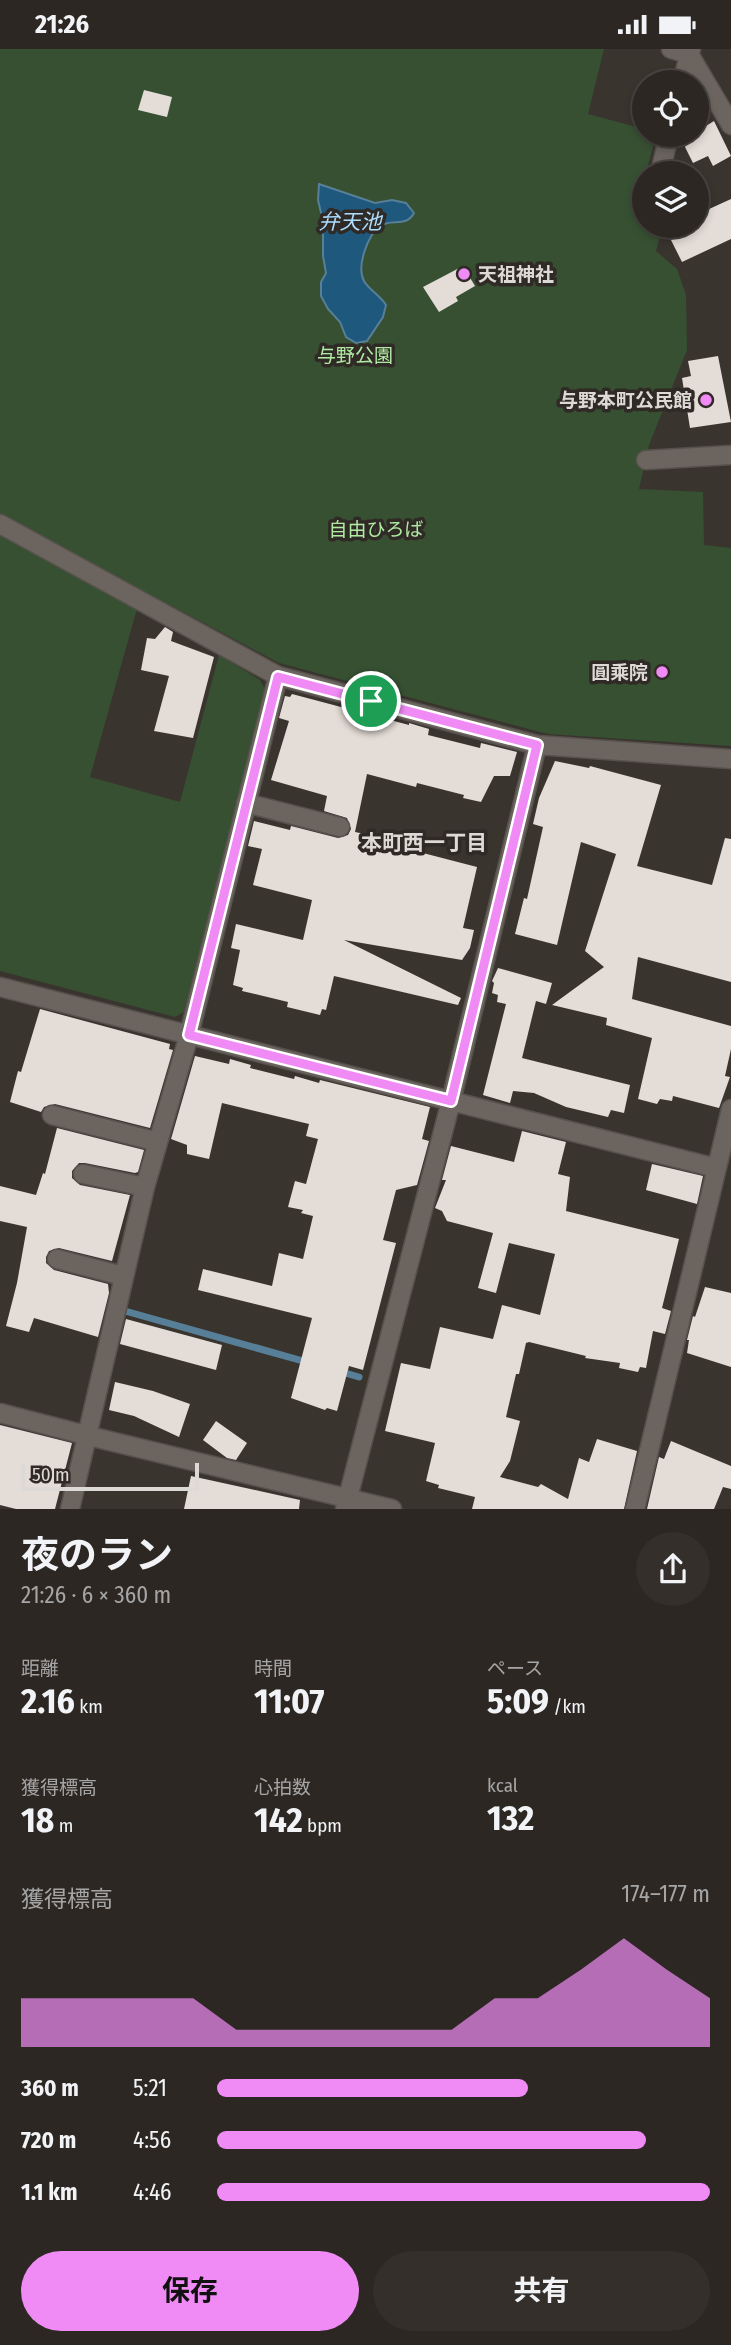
<!DOCTYPE html>
<html lang="ja">
<head>
<meta charset="utf-8">
<style>
	:root { --surface:#2c2723; --page:#342f2b; --text:#f1f3f6; --muted:#a6a5a6; --line:#484441; --accent:#f08bf5 }
	body { margin:0; font-family:"Fira Sans Condensed","Noto Sans JP",sans-serif; background:var(--page); color:var(--text); height:100vh; display:flex; flex-direction:column; font-size:26px; white-space:nowrap }
	* { box-sizing:border-box; margin:0 }
	p { font-size:23px; color:var(--muted) }
	.icon { flex:none; width:38px; height:38px; fill:none; stroke:currentColor; stroke-width:2; stroke-linecap:round; stroke-linejoin:round }
	.map { position:relative; height:1460px; overflow:hidden }
	.drawer { display:flex; flex-direction:column; background:var(--surface); flex:1 }
	.drawer>* { flex:none }
	.fabs { position:absolute; left:632px; top:21px; display:grid; gap:14px }
	.fabs a { display:grid; place-items:center; width:77px; height:77px; border-radius:50%; background:var(--surface); box-shadow:0 4px 10px #0003,0 0 0 2px var(--line); font-size:35px }
	.scale { position:absolute; left:21px; bottom:18px; width:178px; box-sizing:border-box; padding-left:7px; border:4px solid #ddd9d6; border-top:0; font-size:19px; line-height:24px; white-space:nowrap; color:#ddd9d6; -webkit-text-stroke:5px #302a26; paint-order:stroke }
	.pin { position:absolute; display:grid; place-items:center; width:60px; height:60px; color:#fff; margin:-30px; border:4px solid #fff; border-radius:50%; box-shadow:0 2px 7px #0007 }
	.round { display:grid; place-items:center; flex:none; width:74px; height:74px; border-radius:37px; background:var(--page) }
	.overview { display:flex; align-items:center; justify-content:space-between; height:119px; padding:0 21px }
	h1 { font-size:38px; font-weight:700; line-height:52px }
	.stats { display:grid; grid-template-columns:repeat(3,1fr); gap:10px; height:119px; padding:7px 21px }
	.stats div { display:grid; align-content:center }
	.stats b { font-size:35px; font-weight:700 }
	.stats small { font-size:19px; font-weight:400 }
	.stats p { font-size:19px }
	.chart { height:196px; padding:14px 21px }
	.chart p { display:flex; justify-content:space-between }
	.chart svg { width:100%; height:126px; margin-top:7px; fill:var(--accent); opacity:.7 }
	.primary-button { display:flex; gap:14px; margin-top:auto; padding:14px 21px }
	.primary-button a { flex:1; height:80px; border-radius:42px; background:var(--accent); color:#111; font-size:28px; font-weight:700; line-height:80px; text-align:center }
	.primary-button a+a { background:var(--page); color:var(--text) }
	ul { padding:0 21px; list-style:none; font-size:23px }
	li { display:grid; grid-template-columns:112px 84px 1fr; align-items:center; height:52px }
	li i { height:18px; border-radius:9px; background:var(--accent) }
	.status { display:flex; justify-content:space-between; align-items:center; height:49px; padding:0 35px; background:var(--surface); direction:ltr }
	.status svg { height:19px; fill:currentColor }
	.map>svg:first-child { display:block }
	.green { fill:#375032 }
	.water { fill:#1e597d; stroke:#577f98; stroke-width:2 }
	.lines { fill:none; stroke-linecap:round; stroke-linejoin:round }
	.stream { stroke:#577f98; stroke-width:7 }
	.building { fill:#e4dcd6 }
	.minor-casing { stroke:#56514c; stroke-width:21 }
	.minor { stroke:#6b645f; stroke-width:18 }
	.route-casing { stroke:#fff; stroke-width:14 }
	.route { stroke:#f08bf5; stroke-width:9 }
	.poi-dot { fill:#f08bf5; stroke:#302a26; stroke-width:2.5 }
	.labels { text-anchor:middle; stroke-width:7; stroke-linejoin:round; paint-order:stroke }
	.poi-label { font-size:19px; font-weight:bold; fill:#ddd9d6; stroke:#302a26; text-anchor:end }
	.park-label { font-size:19px; fill:#b0eba3; stroke:#302a26 }
	.water-label { font-size:21px; font-style:italic; fill:#acdcfe; stroke:#302a26 }
	.neighbourhood-label { font-size:21px; font-weight:bold; fill:#ddd9d6; stroke:#302a26 }
</style>
</head>
<body>
<div class="status"><b>21:26</b><svg viewBox="0 0 49 12"><path d="M0 12V9h3v3zM5 12V6h3v6zM10 12V3h3v9zM15 12V0h3v12zM26 1h20v11H26zM47 4h2v5h-2z"/></svg></div>
<div class="map">
<svg width="731" height="1460" viewBox="0 0 731 1460">
	<rect width="100%" height="100%" fill="#3a342f"/>
	<path class="green" d="M0,0H604L588,65L644,80V86H656L646,124H644V177H663L656,202L677,220L686,246L687,301L649,396L639,440L703,443L704,496L731,499V697L548,685L279,614L151,546L136,563L90,728L180,753L219,606L260,631L265,640L184,963L175,968L0,922Z"/>
	<path class="water" d="M319,135L375,154L392,151L406,154L414,164C406,179 392,169 380,177C368,186 356,217 364,232C369,241 381,247 386,256L383,268L367,292L356,294L346,288L340,273L328,260L321,247V233L326,224L323,207V172L318,151Z"/>
	<g class="lines">
		<path class="stream" d="M125,1262L310,1314
			M338,1322L359,1328"/>
	</g>
	<path class="building" d="M144,41L172,48L167,68L138,61Z
		M714,72L731,107L713,117L708,107L693,114L685,98L690,87L696,86V83Z
		M731,150V190L682,213L664,177H696V166Z
		M463,217L475,237L456,248L458,252L439,263L423,238Z
		M718,307L731,373L690,379L682,329L691,327L688,312Z
		M165,578L173,583L171,592L214,608L193,689L154,682L169,627L141,621L147,589L155,590Z
		M292,645L409,676V674L429,680L428,686L480,699L481,694L517,703L510,727H494L481,753L463,749L464,746L417,734L416,738L367,725L355,783L425,797L423,804L477,818L463,879L474,881L470,899L462,911L344,891L461,949L458,956L334,927L326,961L322,960L320,966L287,958L288,953L242,942L243,939L233,936L240,901L231,899L236,875L303,891L312,851L253,836L262,800L248,797L254,772L290,781L291,777L338,789L348,786L351,780L347,769L324,762L327,747L271,731L289,672L279,669L285,647L290,648Z
		M555,712L589,719L590,717L661,736L637,817L712,836L725,789L731,790V933L638,908L632,950L731,977V1000L725,1027L730,1028L719,1059L673,1047L672,1052L660,1050L657,1055L638,1050L652,989L606,976L607,969L552,956L604,918L585,902L616,805L581,793L557,896L515,885L524,849L527,850L543,778L533,775L539,749Z
		M498,919L552,934L546,955L536,952L522,1009L630,1036L624,1064L611,1061L608,1068L566,1058L534,1044L513,1042L510,1054L483,1046L506,955L497,953L498,946L492,944L494,934L492,932Z
		M40,960L170,995L169,1000L173,1001L150,1079L55,1055L44,1058L41,1063L10,1053L18,1022L21,1023Z
		M195,1007L229,1015L230,1010L251,1016L250,1019L294,1030L295,1027L319,1034L320,1031L430,1058L422,1090L429,1092L417,1136L396,1141L383,1191L396,1194L363,1321L349,1317L337,1362L327,1359L325,1361L291,1349L312,1269L198,1241L203,1220L272,1237L279,1204L303,1210L313,1167L301,1164L303,1161L288,1158L295,1132L306,1135L318,1090L306,1087L309,1075L222,1054L209,1110L187,1105V1096L171,1090Z
		M57,1079L144,1101L138,1123L135,1124L85,1114H79L72,1122V1129L80,1136L130,1146L112,1212L59,1199L49,1202L46,1208V1214L54,1221L108,1235L109,1244L98,1288L34,1269L29,1283L6,1277L17,1234L27,1178L0,1172V1137L36,1146L43,1124L45,1125Z
		M522,1082L566,1093L558,1125L570,1128L566,1162L679,1190L662,1259L671,1262L665,1285L653,1282L646,1319L640,1318L638,1323L619,1319L620,1314L585,1309L586,1307L529,1293L526,1294L519,1325H516L506,1368L520,1372L510,1412L500,1428L538,1438L541,1435L568,1450L579,1409L589,1413L597,1390L637,1402L624,1460H472L475,1448L438,1439L439,1436L426,1432L435,1394L385,1382L401,1314L430,1320L440,1278L493,1290L502,1256L540,1266L555,1205L509,1194L496,1244L478,1239L493,1184L447,1172L442,1162L435,1159L446,1131H442L451,1097L514,1113Z
		M652,1115L703,1127L697,1155L646,1141Z
		M705,1238L731,1244V1318L687,1304L689,1291H687L693,1267L695,1268Z
		M126,1270L222,1296L216,1321L120,1295Z
		M115,1333L153,1342L190,1355L179,1388L134,1367L109,1361Z
		M216,1372L247,1394L236,1411L227,1409L203,1391Z
		M0,1376L72,1394L55,1460H16L0,1456Z
		M671,1392L731,1417V1440L723,1438L714,1460H647L659,1408L664,1410Z
		M191,1427L300,1451L299,1460H184Z"/>
	<g class="lines">
		<g class="minor-casing">
			<path id="minor" d="M671,0L689,5L731,76
				M682,33L691,0
				M660,124L669,86
				M646,411L731,406
				M0,475L278,627L537,696L731,710
				M246,754L340,778
				M0,938L716,1119
				M52,1066L158,1093
				M83,1125L145,1138
				M57,1210L123,1227
				M0,1364L89,1387L392,1460
				M70,1460L145,1138L189,986L278,627
				M345,1460L451,1052L537,696
				M635,1460L731,1060"/>
		</g>
		<use href="#minor" class="minor"/>
	</g>
	<g class="lines">
		<g class="route-casing">
			<path id="route" d="M278,628L537,696L451,1052L189,986Z"/>
		</g>
		<use href="#route" class="route"/>
	</g>
	<g class="poi-dot">
		<circle cx="464" cy="225" r="7"/>
		<circle cx="706" cy="351" r="7"/>
		<circle cx="662" cy="623" r="7"/>
	</g>
	<g class="labels">
		<g class="poi-label">
			<text x="478" y="232" text-anchor="start">天祖神社</text>
			<text x="692" y="358">与野本町公民館</text>
			<text x="648" y="630">圓乘院</text>
		</g>
		<g class="park-label">
			<text x="355" y="313">与野公園</text>
			<text x="376" y="487">自由ひろば</text>
		</g>
		<g class="water-label">
			<text x="350" y="180">弁天池</text>
		</g>
		<g class="neighbourhood-label">
			<text x="424" y="801">本町西一丁目</text>
		</g>
	</g>
</svg>
<div class="fabs">
<a><svg class="icon" aria-label="locate" viewBox="0 0 24 24"><circle cx="12" cy="12" r="6"/><path d="M12 2v4M12 18v4M2 12h4M18 12h4"/></svg></a>
<a><svg class="icon" aria-label="layers" viewBox="0 0 24 24"><path d="M12 4l9 5-9 5-9-5zM3 14l9 5 9-5"/></svg></a>
</div>
<div class="scale">50 m</div>
<div class="pin" style="left:371px;top:652px;background:#1e9e55"><svg class="icon" aria-label="arrive" viewBox="0 0 24 24"><path d="M6 21V4h12l-3 4 3 4H6"/></svg></div>
</div>
<section class="drawer">
<div class="overview"><div><h1>夜のラン</h1><p>21:26 · 6 × 360 m</p></div><a class="round"><svg class="icon" aria-label="share" viewBox="0 0 24 24"><path d="M12 15V3M7 8l5-5 5 5M5 13v7h14v-7"/></svg></a></div>
<div class="stats">
<div><p>距離</p><b>2.16<small> km</small></b></div>
<div><p>時間</p><b>11:07</b></div>
<div><p>ペース</p><b>5:09<small> /km</small></b></div>
</div>
<div class="stats">
<div><p>獲得標高</p><b>18<small> m</small></b></div>
<div><p>心拍数</p><b>142<small> bpm</small></b></div>
<div><p>kcal</p><b>132</b></div>
</div>
<div class="chart"><p><span>獲得標高</span>174–177 m</p>
<svg viewBox="0 0 160 44" preserveAspectRatio="none"><path d="M0 44V27L10 27L20 27L30 27L40 27L50 38L60 38L70 38L80 38L90 38L100 38L110 27L120 27L130 17L140 6L150 17L160 27V44z"/></svg>
</div>
<ul>
<li><b>360 m</b>5:21<i style="width:63%"></i></li>
<li><b>720 m</b>4:56<i style="width:87%"></i></li>
<li><b>1.1 km</b>4:46<i style="width:100%"></i></li>
</ul>
<div class="primary-button"><a>保存</a><a>共有</a></div>
</section>
</body>
</html>
